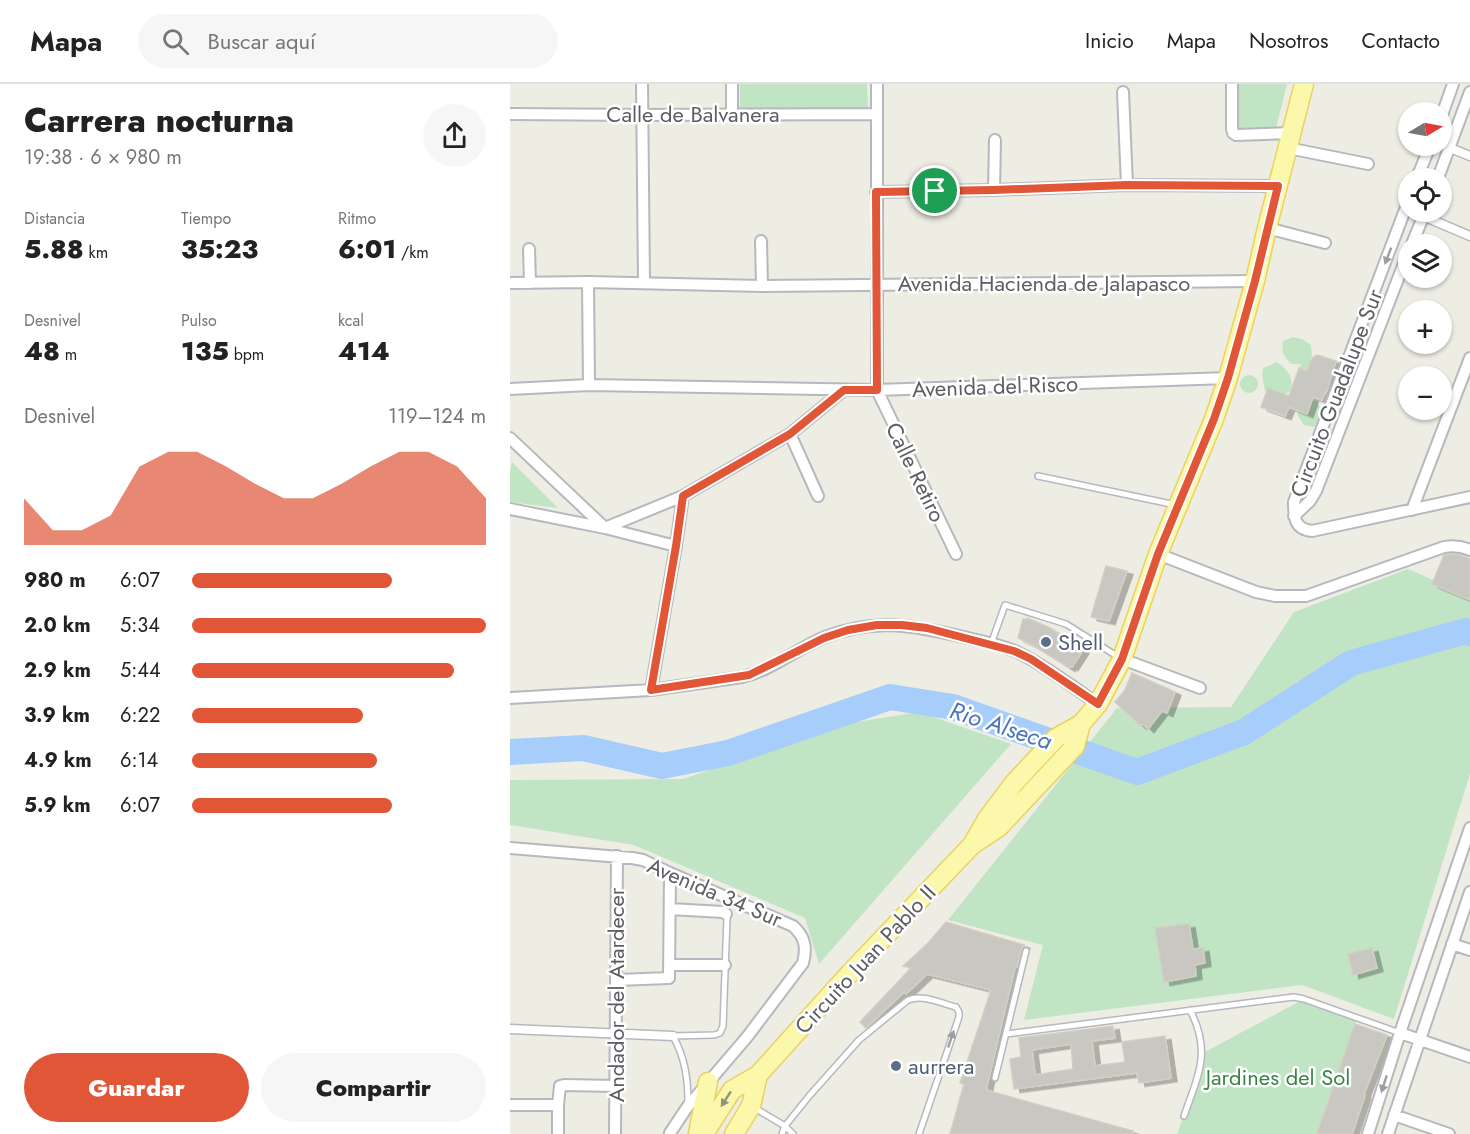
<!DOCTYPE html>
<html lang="es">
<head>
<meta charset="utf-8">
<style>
	:root { --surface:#fff; --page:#f6f6f6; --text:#222; --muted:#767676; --line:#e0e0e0; --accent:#e15637 }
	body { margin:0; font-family:Jost,sans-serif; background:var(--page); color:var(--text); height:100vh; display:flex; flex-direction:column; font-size:22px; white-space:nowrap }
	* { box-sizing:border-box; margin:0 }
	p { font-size:20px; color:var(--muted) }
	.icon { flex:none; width:33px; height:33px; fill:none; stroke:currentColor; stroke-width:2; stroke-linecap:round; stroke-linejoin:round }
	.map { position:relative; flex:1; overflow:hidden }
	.panel { display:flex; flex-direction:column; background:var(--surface); width:510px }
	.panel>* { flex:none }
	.needle { width:39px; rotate:80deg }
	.fabs { position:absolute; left:888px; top:18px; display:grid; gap:12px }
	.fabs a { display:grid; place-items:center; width:54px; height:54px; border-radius:50%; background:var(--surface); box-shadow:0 2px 4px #0004; font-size:30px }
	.pin { position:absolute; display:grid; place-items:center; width:51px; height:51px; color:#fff; margin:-26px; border:3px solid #fff; border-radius:50%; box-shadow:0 2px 6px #0007 }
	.round { display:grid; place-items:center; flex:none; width:63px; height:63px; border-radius:32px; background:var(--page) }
	.summary { display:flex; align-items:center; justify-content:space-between; height:102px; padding:0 24px }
	h1 { font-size:33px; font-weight:800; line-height:45px }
	.figures { display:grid; grid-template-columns:repeat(3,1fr); gap:9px; height:102px; padding:6px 24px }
	.figures div { display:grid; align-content:center }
	.figures b { font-size:26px; font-weight:800 }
	.figures small { font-size:16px; font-weight:400 }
	.figures p { font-size:16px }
	.chart { height:168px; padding:12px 24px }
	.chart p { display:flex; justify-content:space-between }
	.chart svg { width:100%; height:108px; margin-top:6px; fill:var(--accent); opacity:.7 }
	.primary-button { display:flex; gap:12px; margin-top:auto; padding:12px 24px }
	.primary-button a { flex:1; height:69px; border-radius:36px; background:var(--accent); color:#fff; font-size:24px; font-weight:800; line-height:69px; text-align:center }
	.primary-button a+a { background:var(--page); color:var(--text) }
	ul { padding:0 24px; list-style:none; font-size:20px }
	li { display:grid; grid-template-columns:96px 72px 1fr; align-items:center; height:45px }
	li i { height:15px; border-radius:8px; background:var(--accent) }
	header { display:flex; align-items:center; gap:36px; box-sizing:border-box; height:84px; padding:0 30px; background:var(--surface); border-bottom:2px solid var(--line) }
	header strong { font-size:28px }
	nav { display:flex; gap:33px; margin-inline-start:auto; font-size:21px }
	.search { width:420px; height:54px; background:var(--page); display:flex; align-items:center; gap:15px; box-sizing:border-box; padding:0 21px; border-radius:33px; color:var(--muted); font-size:22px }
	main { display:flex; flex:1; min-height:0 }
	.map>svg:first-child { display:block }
	.green { fill:#c1e4c5 }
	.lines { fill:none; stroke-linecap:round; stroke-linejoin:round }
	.river { stroke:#a7cdfb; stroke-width:26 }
	.building { fill:#c9c7c1; stroke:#d2cfc2; stroke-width:1.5; fill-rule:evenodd; filter:url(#shadow) }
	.service-casing { stroke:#b6b8bd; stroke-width:8 }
	.pedestrian-casing { stroke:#b6b8bd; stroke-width:11 }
	.minor-casing { stroke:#b6b8bd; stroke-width:14 }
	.primary-casing { stroke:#ebd260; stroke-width:21 }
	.service { stroke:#fff; stroke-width:5 }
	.pedestrian { stroke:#fff; stroke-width:8 }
	.minor { stroke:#fff; stroke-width:10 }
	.primary { stroke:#fbf7ab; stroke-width:18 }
	.oneway { fill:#9d9ea2 }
	.oneway2 { fill:#94947d }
	.route-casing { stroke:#fff; stroke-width:12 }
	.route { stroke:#e15637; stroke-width:8 }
	.service-dot { fill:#5c6f8a; stroke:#fff; stroke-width:2 }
	.labels { text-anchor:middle; stroke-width:5; stroke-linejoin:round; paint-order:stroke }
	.street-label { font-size:22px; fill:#5c5e64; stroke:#fff }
	.service-label { font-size:22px; fill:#4e5e75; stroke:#fff; text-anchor:start }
	.park-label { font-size:22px; fill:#3a8545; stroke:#fff }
	.water-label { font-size:24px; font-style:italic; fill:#4a76bd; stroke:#fff }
</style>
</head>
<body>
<header>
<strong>Mapa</strong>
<div class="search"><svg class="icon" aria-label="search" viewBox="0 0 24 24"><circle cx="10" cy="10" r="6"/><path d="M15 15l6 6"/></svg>Buscar aquí</div>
<nav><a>Inicio</a><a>Mapa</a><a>Nosotros</a><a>Contacto</a></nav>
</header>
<main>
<section class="panel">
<div class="summary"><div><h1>Carrera nocturna</h1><p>19:38 · 6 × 980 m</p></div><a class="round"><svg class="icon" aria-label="share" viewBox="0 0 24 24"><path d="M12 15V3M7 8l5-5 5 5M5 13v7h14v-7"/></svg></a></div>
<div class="figures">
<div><p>Distancia</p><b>5.88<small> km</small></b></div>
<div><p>Tiempo</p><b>35:23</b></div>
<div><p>Ritmo</p><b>6:01<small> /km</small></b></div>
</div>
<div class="figures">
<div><p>Desnivel</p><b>48<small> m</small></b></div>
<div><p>Pulso</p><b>135<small> bpm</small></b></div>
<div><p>kcal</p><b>414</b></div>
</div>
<div class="chart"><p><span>Desnivel</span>119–124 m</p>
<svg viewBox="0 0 160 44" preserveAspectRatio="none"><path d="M0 44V25L10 38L20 38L30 32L40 12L50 6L60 6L70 12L80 19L90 25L100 25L110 19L120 12L130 6L140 6L150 12L160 25V44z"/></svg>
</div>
<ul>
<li><b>980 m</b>6:07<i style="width:68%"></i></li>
<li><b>2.0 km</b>5:34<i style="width:100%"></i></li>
<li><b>2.9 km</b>5:44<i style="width:89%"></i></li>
<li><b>3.9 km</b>6:22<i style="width:58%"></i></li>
<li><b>4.9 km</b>6:14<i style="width:63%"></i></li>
<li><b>5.9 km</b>6:07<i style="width:68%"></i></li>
</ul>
<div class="primary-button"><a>Guardar</a><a>Compartir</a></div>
</section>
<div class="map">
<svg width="960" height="1050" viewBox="0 0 960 1050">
	<defs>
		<filter id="shadow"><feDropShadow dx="6" dy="3.5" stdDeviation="0" flood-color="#0004"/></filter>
	</defs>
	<rect width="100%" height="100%" fill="#eeede4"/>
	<path class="green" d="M230,0H357L358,27H230Z
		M724,0H777L765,48L724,47Z
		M783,253L792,255L801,261L802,271L800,275L801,276L789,306L782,304L791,280H782C773,273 771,267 773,257Z
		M767,278C779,287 783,292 781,307L767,314L755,307L752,290L753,284Z
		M730 300a9 9 0 1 1 18 0a9 9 0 1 1-18 0Z
		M800,316L806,317L810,323L811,334L804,343L794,341L787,331L792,323Z
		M2,378L48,424L0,418V389Z
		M898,485L960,512V690L884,935L792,901L514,936L533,861L438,836L607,624L721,623L784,528Z
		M409,628L501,660L309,880L295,834L124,761L0,741V696L173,695L334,640Z
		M794,915L847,934L807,1050H667L691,982V970Z"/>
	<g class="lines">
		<path class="river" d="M0,668L73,664L152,682L218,669L380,613L443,623L627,688L734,648L841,579L956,547L960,549"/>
	</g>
	<path class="building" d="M807,271L826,277L816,309L815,308L812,316L803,313L797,330L779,323L775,332L751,323L758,304L779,312L789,284L797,287L802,274Z
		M941,470H948L960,475V516L922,500L934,471Z
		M596,482L617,487L599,537L581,533Z
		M517,534L538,543L573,566L562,583L560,582L559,584L523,561L508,554L513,535L516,536Z
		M622,589L665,608L657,629L652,627L638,645L633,640L631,642L605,618L615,606Z
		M436,838L514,861L511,866L507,883H505L476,1006L623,1047V1050H440L454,1000L450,999L481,906L417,890L396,910L394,908L356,944L350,938L401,884L393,882L417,860Z
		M679,840L683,865L693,864L695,879L685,881L686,892L654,898L645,844Z
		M862,864L867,884L843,891L838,870Z
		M845,940L877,951L854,1010L855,1011L842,1050H807Z
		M603,942L605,954L582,957L585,982L615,978L612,958L655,952L661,994L629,999L627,989L504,1005L500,975L511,973L509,954ZM561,960L563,985L525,991L522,966Z"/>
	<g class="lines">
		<g class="service-casing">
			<path id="service" d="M528,392L666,421
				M481,560L495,521L556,540L610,574
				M496,950L784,913L794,915L890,949
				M485,994L516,867
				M178,1020C178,994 175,974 163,952L204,951L210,949L213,942L217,834L216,830
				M243,1023L275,1042L283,1050
				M674,1032C688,991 702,968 680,926
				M272,1050L275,1042L300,1011L349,956L398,916C413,910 430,919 446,923L449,928V933L409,1050"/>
		</g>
		<g class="pedestrian-casing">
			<path id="pedestrian" d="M940,64L960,72
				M913,132L960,152
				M0,945L163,952"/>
		</g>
		<g class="minor-casing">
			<path id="minor" d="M132,0L134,199
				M367,0V306L446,470
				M722,0V45L723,49L726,51L782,49
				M613,8L617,101
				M0,30L131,31L366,30
				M222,30V0
				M932,31L943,0
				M778,64L858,80
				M907,94L920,62
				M928,94L960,8
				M484,106L485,56
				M366,108L484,106L617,101L768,102
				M898,118L784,418C784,433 784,445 802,447L960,413
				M757,144L815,159
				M251,157L252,202
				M902,160L915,128
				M19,165L20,199
				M78,198L79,301
				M0,199L78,198L252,202L745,197
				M0,305L79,301L367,306L718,294
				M280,350L308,412
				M0,354L94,443
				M0,425L95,444L166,462
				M902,426L960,274
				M784,432L800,417L806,407L898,169
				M95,444L173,412L280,350L334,306
				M648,470L746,508L765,512H796L934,463C944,461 951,462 960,466
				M612,575L690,604
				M141,606L166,462L173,412
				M0,614L141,606L232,593C260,587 288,564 315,553C366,533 407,542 458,554C474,558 492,561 507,568C535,581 561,602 588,620
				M0,764L122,774L133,776L160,789L283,842C295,853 297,863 293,879L237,953L178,1022L160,1049
				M160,825L213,828L216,830
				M942,860L960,866
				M160,881H215
				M107,896L159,894L160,789
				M890,949L960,973
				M0,1021H48
				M884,1031L939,1050
				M48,1050V1021L50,1002L54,1001L106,1002
				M105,1050L107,772
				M858,1050L890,949L960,744
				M878,1050L960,808"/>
		</g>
		<g class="primary-casing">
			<path id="primary" d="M462,761L477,735L504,699L546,654L571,640L588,620L612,575L648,470L704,335L718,294L745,197L757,144L794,0
				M188,1050L198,998
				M194,1050L222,1006L248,991L340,889L462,761L489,743L565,662L571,640
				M224,1050L241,1022L248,991"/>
		</g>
		<use href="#service" class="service"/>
		<use href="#pedestrian" class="pedestrian"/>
		<use href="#minor" class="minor"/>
		<use href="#primary" class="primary"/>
	</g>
	<defs><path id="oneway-solid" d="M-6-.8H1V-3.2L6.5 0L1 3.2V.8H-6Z" transform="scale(1.5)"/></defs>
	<g class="oneway">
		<use href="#oneway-solid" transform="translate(878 172) rotate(111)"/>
		<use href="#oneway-solid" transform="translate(441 955) rotate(-71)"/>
		<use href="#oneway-solid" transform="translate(874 1000) rotate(108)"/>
	</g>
	<use class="oneway2" href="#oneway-solid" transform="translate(216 1015) rotate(123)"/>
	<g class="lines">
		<g class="route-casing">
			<path id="route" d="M617,101L768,102L745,197L718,294L704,335L648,470L612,575L588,620L521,575L504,567L417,544L392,541H367L338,546L314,554L239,591L141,606L166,462L173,412L280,350L334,306H367L366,108L484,106Z"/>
		</g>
		<use href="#route" class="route"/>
	</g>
	<g class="service-dot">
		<circle cx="536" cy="558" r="6"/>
		<circle cx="386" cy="982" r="6"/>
	</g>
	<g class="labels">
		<g class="street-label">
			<text x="183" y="38">Calle de Balvanera</text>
			<text x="534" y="207">Avenida Hacienda de Jalapasco</text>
			<text transform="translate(485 302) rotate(-2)" y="8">Avenida del Risco</text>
			<text transform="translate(826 309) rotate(-69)" y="8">Circuito Guadalupe Sur</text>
			<text transform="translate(406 388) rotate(64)" y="8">Calle Retiro</text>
			<text transform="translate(205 808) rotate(23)" y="8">Avenida 34 Sur</text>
			<text transform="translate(355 875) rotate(-47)" y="8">Circuito Juan Pablo II</text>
			<text transform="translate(106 911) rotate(-90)" y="8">Andador del Atardecer</text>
		</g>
		<g class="service-label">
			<text x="548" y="566">Shell</text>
			<text x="398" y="990">aurrera</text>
		</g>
		<g class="park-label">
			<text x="768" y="1001">Jardines del Sol</text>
		</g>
		<g class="water-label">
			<text transform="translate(491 642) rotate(18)" y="8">Rio Alseca</text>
		</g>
	</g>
</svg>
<div class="fabs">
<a><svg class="needle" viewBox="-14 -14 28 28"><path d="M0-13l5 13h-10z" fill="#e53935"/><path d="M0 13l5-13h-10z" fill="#767676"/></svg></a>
<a><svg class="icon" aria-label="locate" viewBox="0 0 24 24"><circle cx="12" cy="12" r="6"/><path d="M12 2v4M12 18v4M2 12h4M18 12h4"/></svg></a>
<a><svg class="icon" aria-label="layers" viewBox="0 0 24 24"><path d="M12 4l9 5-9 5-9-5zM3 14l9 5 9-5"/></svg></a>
<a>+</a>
<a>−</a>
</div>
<div class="pin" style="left:425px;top:107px;background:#1e9e55"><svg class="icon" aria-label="arrive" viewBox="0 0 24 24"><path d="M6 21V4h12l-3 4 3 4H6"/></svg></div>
</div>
</main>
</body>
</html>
